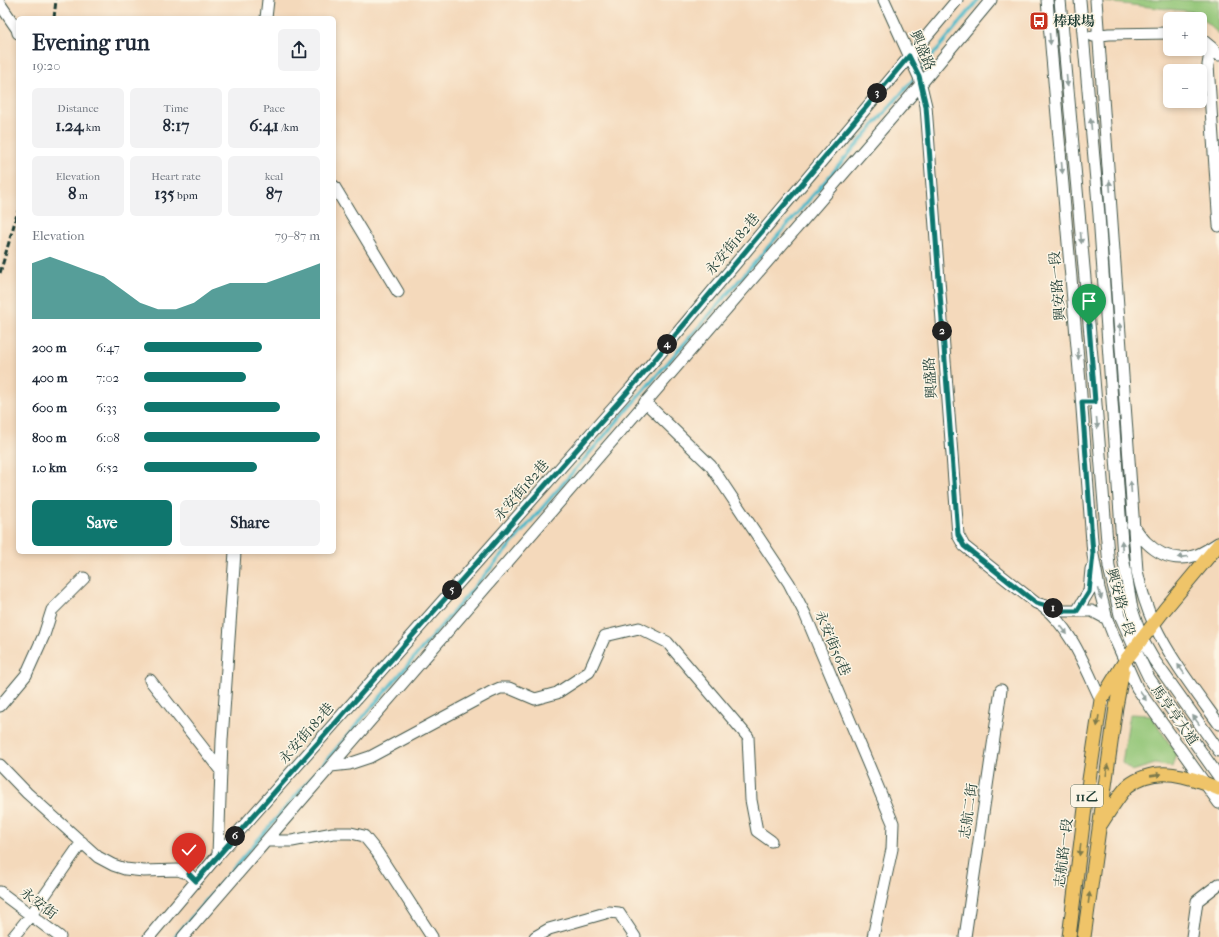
<!DOCTYPE html>
<html lang="en">
<head>
<meta charset="utf-8">
<style>
	:root { --surface:#fff; --page:#f2f2f3; --text:#1f2937; --muted:#747a83; --accent:#0f766e }
	body { margin:0; font-family:"IM FELL French Canon","Noto Serif TC",serif; background:var(--page); color:var(--text); height:100vh; display:flex; flex-direction:column; font-size:15px; white-space:nowrap }
	* { box-sizing:border-box; margin:0 }
	p { font-size:13px; color:var(--muted) }
	.icon { flex:none; width:22px; height:22px; fill:none; stroke:currentColor; stroke-width:2; stroke-linecap:round; stroke-linejoin:round }
	.map { position:relative; flex:1; overflow:hidden }
	.panel { position:absolute; left:16px; top:16px; width:320px; height:538px; display:flex; flex-direction:column; background:var(--surface); border-radius:6px; box-shadow:0 2px 6px #0003 }
	.panel>* { flex:none }
	.buttons { position:absolute; left:1163px; top:12px; display:grid; gap:8px }
	.buttons a { display:grid; place-items:center; width:44px; height:44px; border-radius:6px; background:var(--surface); box-shadow:0 2px 6px #0003; font-size:20px }
	.pin { position:absolute; display:grid; place-items:center; width:34px; height:34px; color:#fff; margin:-41px -17px; border-radius:50% 50% 50% 0; rotate:-45deg; box-shadow:0 0 4px #0007 }
	.pin .icon { rotate:45deg }
	.km { position:absolute; width:20px; height:20px; margin:-10px; border-radius:50%; background:#222; color:#fff; font-size:11px; line-height:20px; text-align:center }
	.round { display:grid; place-items:center; flex:none; width:42px; height:42px; border-radius:6px; background:var(--page) }
	.headline { display:flex; align-items:center; justify-content:space-between; height:68px; padding:0 16px }
	h1 { font-size:22px; font-weight:800; line-height:30px }
	.figures { display:grid; grid-template-columns:repeat(3,1fr); gap:6px; height:68px; padding:4px 16px }
	.figures div { display:grid; align-content:center; border-radius:6px; background:var(--page); text-align:center }
	.figures b { font-size:17px; font-weight:800 }
	.figures small { font-size:11px; font-weight:400 }
	.figures p { font-size:11px }
	.chart { height:112px; padding:8px 16px }
	.chart p { display:flex; justify-content:space-between }
	.chart svg { width:100%; height:72px; margin-top:4px; fill:var(--accent); opacity:.7 }
	.button { display:flex; gap:8px; margin-top:auto; padding:8px 16px }
	.button a { flex:1; height:46px; border-radius:6px; background:var(--accent); color:#fff; font-size:16px; font-weight:800; line-height:46px; text-align:center }
	.button a+a { background:var(--page); color:var(--text) }
	ul { padding:0 16px; list-style:none; font-size:13px }
	li { display:grid; grid-template-columns:64px 48px 1fr; align-items:center; height:30px }
	li i { height:10px; border-radius:5px; background:var(--accent) }
	.map>svg:first-child { display:block }
	.green { fill:#90c475; stroke:#588054 }
	.lines { fill:none; stroke-linecap:round; stroke-linejoin:round }
	.stream { stroke:#4cb8c8; stroke-width:3.5 }
	.minor-casing { stroke:#3f5448; stroke-width:13 }
	.major-casing { stroke:#3f5448; stroke-width:15 }
	.minor { stroke:#fff; stroke-width:11 }
	.major { stroke:#efc469; stroke-width:13 }
	.rail { stroke:#1f3d34; stroke-width:3; stroke-dasharray:6 3; stroke-linecap:butt }
	.oneway { fill:#8f9e9a }
	.oneway2 { fill:#7d7a4c }
	.route-casing { stroke:#fff; stroke-width:8 }
	.route { stroke:#0f766e; stroke-width:5 }
	.labels { text-anchor:middle; stroke-width:3; stroke-linejoin:round; paint-order:stroke }
	.shield { fill:#fcf5e5; stroke:#617469; stroke-width:1 }
	.shield-label { font-size:13px; font-weight:bold; fill:#1f3d34 }
	.poi-label { font-size:14px; font-weight:bold; fill:#1f3d34; stroke:#fcf5e5; text-anchor:start }
	.street-label { font-size:14px; fill:#1f3d34; stroke:#fcf5e5 }
</style>
</head>
<body>
<div class="map">
<svg width="1219" height="937" viewBox="0 0 1219 937">
	<rect width="100%" height="100%" fill="#fcf5e5"/>
	<filter id="ink" filterUnits="userSpaceOnUse"><feTurbulence type="fractalNoise" baseFrequency=".025" numOctaves="2"/><feDisplacementMap in="SourceGraphic" scale="8" xChannelSelector="R" yChannelSelector="G"/><feConvolveMatrix kernelMatrix="1 2 1 2 8 2 1 2 1" color-interpolation-filters="sRGB"/></filter>
	<filter id="wash" filterUnits="userSpaceOnUse"><feTurbulence type="fractalNoise" baseFrequency=".012" numOctaves="4" result="noise"/><feDisplacementMap in="SourceGraphic" scale="16" xChannelSelector="R" yChannelSelector="G"/><feGaussianBlur stdDeviation="0.9" result="paint"/><feColorMatrix in="noise" values="0 0 0 0 0 0 0 0 0 0 0 0 0 0 0 0 0 1.4 0 .05"/><feComposite in="paint" operator="in"/></filter>
	<g filter="url(#wash)">
		<rect width="100%" height="100%" fill="#f4d9bb"/>
		<path class="green" d="M1105,0H1219V34L1195,12L1105,2Z
			M1130,714L1151,715L1176,754L1172,767L1155,764L1132,771L1122,763Z"/>
		<g class="lines">
			<path class="stream" d="M175,937L573,472L906,88L978,0"/>
		</g>
	</g>
	<g filter="url(#ink)">
		<g class="lines">
			<g class="minor-casing">
				<path id="minor" d="M884,0L919,77L926,106L958,535L964,546L1036,603L1064,611H1092L1107,619
					M1047,0L1080,382L1093,555L1099,588L1107,619L1114,637L1137,688L1219,803
					M1060,0L1094,379L1109,567L1120,615L1135,649L1149,678L1219,777
					M1080,0L1099,215L1123,557L1132,609L1142,639L1154,660L1219,751
					M1096,0L1137,571C1141,589 1146,607 1154,624C1171,660 1196,692 1219,724
					M0,4L17,29L18,33
					M266,18L268,0
					M1093,36L1109,34L1170,33
					M1200,38L1211,47L1219,55
					M1211,47L1208,65L1219,226
					M334,186L398,292
					M645,402L711,466L789,583L805,614L893,823L892,849L873,937
					M1132,525C1137,530 1141,537 1146,542C1160,556 1177,562 1197,555C1204,552 1212,547 1218,543
					M1042,606C1071,627 1086,669 1101,700
					M1077,611L1089,591L1091,569
					M150,680L221,771
					M0,706L26,675L44,635L52,610L84,578
					M0,765L27,793L98,857L113,865L125,869L144,871L178,870L189,874L196,881
					M331,766L349,764L370,757L491,692L500,688H509L535,699L557,693L589,672L605,636L639,628L667,642L748,737L751,800L757,831L771,841
					M268,841H292L333,833H351L364,836L377,852L432,937
					M218,855L222,740L235,552
					M0,892L60,937
					M13,937L31,915L82,842
					M149,937L218,855L631,388L957,0
					M183,937L921,84L991,0
					M535,937L549,929L609,912L619,913L635,937
					M965,937L1001,690
					M1192,937L1197,901L1219,884"/>
			</g>
			<g class="major-casing">
				<path id="major" d="M1101,824C1107,815 1121,792 1128,786C1156,764 1190,776 1219,789
					M1069,937L1086,800L1101,700L1125,661L1165,609L1219,544
					M1084,937L1116,707L1123,670"/>
			</g>
			<use href="#minor" class="minor"/>
			<use href="#major" class="major"/>
			<path class="rail" d="M54,18L56,0
				M0,273L18,211"/>
		</g>
		<defs><path id="oneway-solid" d="M-6-.8H1V-3.2L6.5 0L1 3.2V.8H-6Z"/></defs>
		<g class="oneway">
			<use href="#oneway-solid" transform="translate(1050 39) rotate(85)"/>
			<use href="#oneway-solid" transform="translate(1067 81) rotate(85)"/>
			<use href="#oneway-solid" transform="translate(1091 124) rotate(-95)"/>
			<use href="#oneway-solid" transform="translate(1062 168) rotate(85)"/>
			<use href="#oneway-solid" transform="translate(1110 186) rotate(-94)"/>
			<use href="#oneway-solid" transform="translate(1081 238) rotate(85)"/>
			<use href="#oneway-solid" transform="translate(1120 329) rotate(-94)"/>
			<use href="#oneway-solid" transform="translate(1078 354) rotate(85)"/>
			<use href="#oneway-solid" transform="translate(1097 423) rotate(85)"/>
			<use href="#oneway-solid" transform="translate(1131 487) rotate(-94)"/>
			<use href="#oneway-solid" transform="translate(1122 546) rotate(-93)"/>
			<use href="#oneway-solid" transform="translate(1183 557) rotate(175)"/>
			<use href="#oneway-solid" transform="translate(1100 594) rotate(75)"/>
			<use href="#oneway-solid" transform="translate(1064 630) rotate(53)"/>
			<use href="#oneway-solid" transform="translate(1181 669) rotate(-125)"/>
			<use href="#oneway-solid" transform="translate(1143 696) rotate(55)"/>
			<use href="#oneway-solid" transform="translate(1196 720) rotate(-126)"/>
		</g>
		<g class="oneway2">
			<use href="#oneway-solid" transform="translate(1098 721) rotate(99)"/>
			<use href="#oneway-solid" transform="translate(1107 770) rotate(-82)"/>
			<use href="#oneway-solid" transform="translate(1156 775) rotate(-8)"/>
			<use href="#oneway-solid" transform="translate(1080 850) rotate(97)"/>
			<use href="#oneway-solid" transform="translate(1089 898) rotate(-83)"/>
		</g>
	</g>
	<g class="lines" filter="url(#ink)">
		<g class="route-casing">
			<path id="route" d="M189,874L196,881L631,388L909,56L919,76L926,106L958,535L964,546L1036,603L1064,611H1077L1089,592L1093,554L1082,402H1095L1089,325"/>
		</g>
		<use href="#route" class="route"/>
	</g>
	<defs>
		<g id="bus-square" transform="scale(1)"><rect x="-9" y="-9" width="18" height="18" rx="4" fill="#c8321e" stroke="#fcf5e5"/><path d="M-5-6H5V4H4V6H2V4H-2V6H-4V4H-5ZM-3.5-4V0h7V-4ZM-3.5 1.2v1.5H-2V1.2ZM2 1.2v1.5H3.5V1.2Z" fill="#fff"/></g>
	</defs>
	<g fill-rule="evenodd">
		<use href="#bus-square" x="1039" y="21"/>
	</g>
	<g class="labels">
		<rect class="shield" x="1071" y="785" width="32" height="22" rx="3"/>
		<g class="shield-label">
			<text x="1087" y="801">11乙</text>
		</g>
		<g class="poi-label">
			<text x="1053" y="26">棒球場</text>
		</g>
		<g class="street-label">
			<text transform="translate(923 50) rotate(66)" y="5">興盛路</text>
			<text transform="translate(732 244) rotate(-50)" y="5">永安街182巷</text>
			<text transform="translate(1057 286) rotate(-95)" y="5">興安路一段</text>
			<text transform="translate(930 378) rotate(-94)" y="5">興盛路</text>
			<text transform="translate(521 490) rotate(-49)" y="5">永安街182巷</text>
			<text transform="translate(1121 602) rotate(74)" y="5">興安路一段</text>
			<text transform="translate(833 643) rotate(67)" y="5">永安街56巷</text>
			<text transform="translate(1175 715) rotate(55)" y="5">馬亨亨大道</text>
			<text transform="translate(306 733) rotate(-49)" y="5">永安街182巷</text>
			<text transform="translate(968 811) rotate(-82)" y="5">志航二街</text>
			<text transform="translate(1063 853) rotate(-83)" y="5">志航路一段</text>
			<text transform="translate(39 903) rotate(37)" y="5">永安街</text>
		</g>
	</g>
</svg>
<div class="buttons">
<a>+</a>
<a>−</a>
</div>
<div class="pin" style="left:1089px;top:325px;background:#1e9e55"><svg class="icon" aria-label="arrive" viewBox="0 0 24 24"><path d="M6 21V4h12l-3 4 3 4H6"/></svg></div>
<div class="pin" style="left:189px;top:874px;background:#d93025"><svg class="icon" aria-label="check" viewBox="0 0 24 24"><path d="M5 12l5 5 9-10"/></svg></div>
<b class="km" style="left:1053px;top:608px">1</b>
<b class="km" style="left:942px;top:331px">2</b>
<b class="km" style="left:877px;top:93px">3</b>
<b class="km" style="left:667px;top:344px">4</b>
<b class="km" style="left:452px;top:590px">5</b>
<b class="km" style="left:235px;top:836px">6</b>
<section class="panel">
<div class="headline"><div><h1>Evening run</h1><p>19:20</p></div><a class="round"><svg class="icon" aria-label="share" viewBox="0 0 24 24"><path d="M12 15V3M7 8l5-5 5 5M5 13v7h14v-7"/></svg></a></div>
<div class="figures">
<div><p>Distance</p><b>1.24<small> km</small></b></div>
<div><p>Time</p><b>8:17</b></div>
<div><p>Pace</p><b>6:41<small> /km</small></b></div>
</div>
<div class="figures">
<div><p>Elevation</p><b>8<small> m</small></b></div>
<div><p>Heart rate</p><b>135<small> bpm</small></b></div>
<div><p>kcal</p><b>87</b></div>
</div>
<div class="chart"><p><span>Elevation</span>79–87 m</p>
<svg viewBox="0 0 160 44" preserveAspectRatio="none"><path d="M0 44V10L10 6L20 10L30 14L40 18L50 26L60 34L70 38L80 38L90 34L100 26L110 22L120 22L130 22L140 18L150 14L160 10V44z"/></svg>
</div>
<ul>
<li><b>200 m</b>6:47<i style="width:67%"></i></li>
<li><b>400 m</b>7:02<i style="width:58%"></i></li>
<li><b>600 m</b>6:33<i style="width:77%"></i></li>
<li><b>800 m</b>6:08<i style="width:100%"></i></li>
<li><b>1.0 km</b>6:52<i style="width:64%"></i></li>
</ul>
<div class="button"><a>Save</a><a>Share</a></div>
</section>
</div>
</body>
</html>
